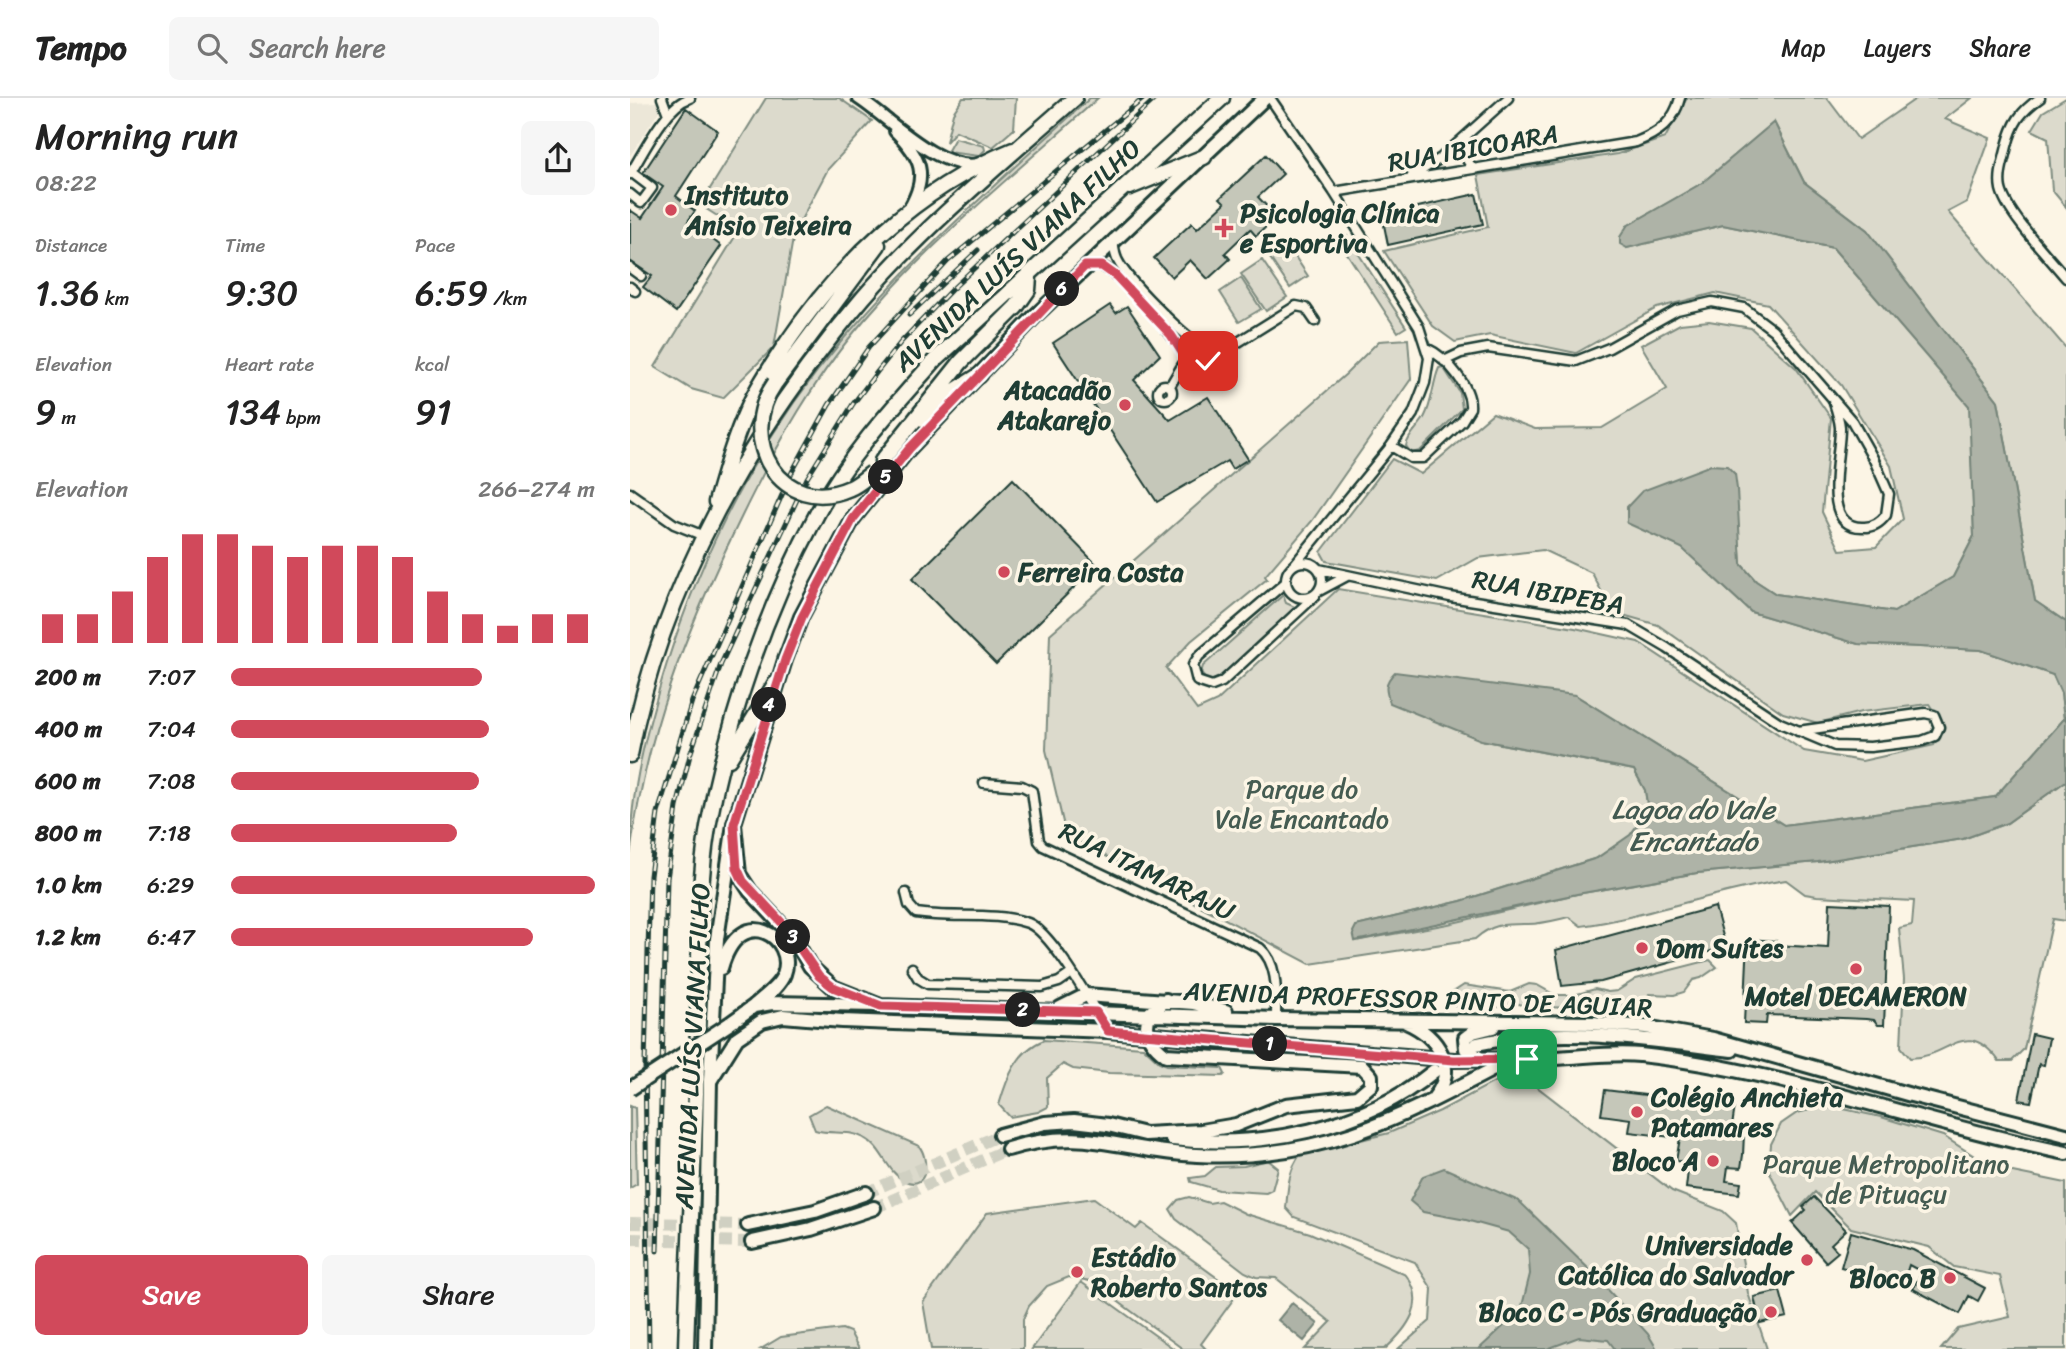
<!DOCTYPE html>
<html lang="en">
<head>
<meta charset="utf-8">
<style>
	:root { --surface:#fff; --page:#f6f6f6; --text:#222; --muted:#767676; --line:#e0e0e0; --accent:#d1495b }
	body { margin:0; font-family:Sriracha,sans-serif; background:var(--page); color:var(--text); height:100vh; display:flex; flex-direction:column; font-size:26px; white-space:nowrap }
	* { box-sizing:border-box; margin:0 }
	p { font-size:23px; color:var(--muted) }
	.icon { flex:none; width:38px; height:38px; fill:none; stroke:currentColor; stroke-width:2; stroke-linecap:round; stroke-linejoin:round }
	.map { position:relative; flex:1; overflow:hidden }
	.side { display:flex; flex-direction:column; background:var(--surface); width:630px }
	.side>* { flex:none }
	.pin { position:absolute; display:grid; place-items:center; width:60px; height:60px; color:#fff; margin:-30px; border-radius:14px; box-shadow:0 4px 10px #0006 }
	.km { position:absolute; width:35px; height:35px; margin:-18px; border-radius:50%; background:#222; color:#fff; font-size:19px; line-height:35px; text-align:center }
	.round { display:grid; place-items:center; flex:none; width:74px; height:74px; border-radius:10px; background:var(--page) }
	.summary { display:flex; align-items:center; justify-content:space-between; height:119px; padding:0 35px }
	h1 { font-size:38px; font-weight:600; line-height:52px }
	.figures { display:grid; grid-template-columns:repeat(3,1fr); gap:10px; height:119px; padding:7px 35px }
	.figures div { display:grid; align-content:center }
	.figures b { font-size:35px; font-weight:600 }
	.figures small { font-size:19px; font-weight:400 }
	.figures p { font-size:19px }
	.chart { height:196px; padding:14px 35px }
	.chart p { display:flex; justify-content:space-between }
	.chart svg { width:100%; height:126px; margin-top:7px; stroke:var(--accent); stroke-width:6 }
	.button { display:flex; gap:14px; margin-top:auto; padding:14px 35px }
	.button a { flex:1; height:80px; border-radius:10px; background:var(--accent); color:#fff; font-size:28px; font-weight:600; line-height:80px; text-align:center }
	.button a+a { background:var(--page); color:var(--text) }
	ul { padding:0 35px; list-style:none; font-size:23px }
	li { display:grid; grid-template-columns:112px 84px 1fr; align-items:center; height:52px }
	li i { height:18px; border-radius:9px; background:var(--accent) }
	header { display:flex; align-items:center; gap:42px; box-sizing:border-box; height:98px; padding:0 35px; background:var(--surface); border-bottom:2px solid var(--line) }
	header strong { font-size:33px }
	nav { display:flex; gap:38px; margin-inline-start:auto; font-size:24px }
	.search { width:490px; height:63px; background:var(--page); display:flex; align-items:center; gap:18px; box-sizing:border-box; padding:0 24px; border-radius:10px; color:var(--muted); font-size:26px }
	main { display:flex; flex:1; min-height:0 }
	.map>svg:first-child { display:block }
	.built { fill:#ece7d8 }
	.green { fill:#dcdacc; stroke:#7e8c80; stroke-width:2 }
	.water { fill:#aeb3a7; stroke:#758479; stroke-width:2 }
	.building { fill:#c5c7b9; stroke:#1f3d34; stroke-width:2 }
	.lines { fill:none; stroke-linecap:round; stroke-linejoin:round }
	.primary-tunnel { stroke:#d0d0c2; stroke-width:12; stroke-dasharray:12 6; stroke-linecap:butt }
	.minor-casing { stroke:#1f3d34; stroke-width:13 }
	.tertiary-casing { stroke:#1f3d34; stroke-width:16 }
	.secondary-casing { stroke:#1f3d34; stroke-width:18 }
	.primary-casing { stroke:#1f3d34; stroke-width:18 }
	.trunk-casing { stroke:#1f3d34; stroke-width:19 }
	.minor { stroke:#fcf5e5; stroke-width:8 }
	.tertiary { stroke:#fcf5e5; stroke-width:10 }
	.secondary { stroke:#fcf5e5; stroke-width:12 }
	.primary { stroke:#fcf5e5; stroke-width:12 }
	.trunk { stroke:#fcf5e5; stroke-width:14 }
	.rail-casing { stroke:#1f3d34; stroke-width:5 }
	.rail { stroke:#fcf5e5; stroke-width:2.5; stroke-dasharray:8; stroke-linecap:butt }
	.secondary-bridge-casing { stroke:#1f3d34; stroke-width:18; stroke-linecap:butt }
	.trunk-bridge-casing { stroke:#1f3d34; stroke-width:19; stroke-linecap:butt }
	.secondary-bridge { stroke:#fcf5e5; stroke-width:12 }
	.trunk-bridge { stroke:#fcf5e5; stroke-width:14 }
	.route-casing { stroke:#fff; stroke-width:14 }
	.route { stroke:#d1495b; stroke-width:9 }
	.poi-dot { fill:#d1495b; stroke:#fcf5e5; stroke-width:2.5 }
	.labels { text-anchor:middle; stroke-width:7; stroke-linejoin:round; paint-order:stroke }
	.street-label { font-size:26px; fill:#1f3d34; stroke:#fcf5e5 }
	.poi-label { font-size:26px; font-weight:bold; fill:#1f3d34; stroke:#fcf5e5; text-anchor:start }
	.park-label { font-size:26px; fill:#455c52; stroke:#fcf5e5 }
	.water-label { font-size:28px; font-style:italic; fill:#435a51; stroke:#fcf5e5 }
</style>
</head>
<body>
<header>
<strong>Tempo</strong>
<div class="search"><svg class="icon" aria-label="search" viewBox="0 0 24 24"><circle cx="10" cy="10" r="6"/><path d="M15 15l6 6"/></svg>Search here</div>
<nav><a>Map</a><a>Layers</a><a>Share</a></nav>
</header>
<main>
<section class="side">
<div class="summary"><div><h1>Morning run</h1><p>08:22</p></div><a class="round"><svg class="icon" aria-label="share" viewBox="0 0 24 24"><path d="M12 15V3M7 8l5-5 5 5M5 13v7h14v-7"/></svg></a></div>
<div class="figures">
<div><p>Distance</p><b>1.36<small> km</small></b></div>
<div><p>Time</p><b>9:30</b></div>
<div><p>Pace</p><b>6:59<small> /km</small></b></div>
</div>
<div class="figures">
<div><p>Elevation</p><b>9<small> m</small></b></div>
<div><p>Heart rate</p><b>134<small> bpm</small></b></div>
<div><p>kcal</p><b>91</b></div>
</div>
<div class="chart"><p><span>Elevation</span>266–274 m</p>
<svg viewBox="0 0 160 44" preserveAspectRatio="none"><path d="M5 44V34M15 44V34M25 44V26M35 44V14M45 44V6M55 44V6M65 44V10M75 44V14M85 44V10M95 44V10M105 44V14M115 44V26M125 44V34M135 44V38M145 44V34M155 44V34"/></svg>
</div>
<ul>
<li><b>200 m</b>7:07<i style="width:69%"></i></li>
<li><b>400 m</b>7:04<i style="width:71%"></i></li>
<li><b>600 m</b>7:08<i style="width:68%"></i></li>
<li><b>800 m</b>7:18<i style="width:62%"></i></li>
<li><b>1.0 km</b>6:29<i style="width:100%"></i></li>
<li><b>1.2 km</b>6:47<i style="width:83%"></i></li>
</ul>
<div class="button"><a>Save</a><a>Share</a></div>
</section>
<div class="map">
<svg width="1436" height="1251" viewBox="0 0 1436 1251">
	<rect width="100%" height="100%" fill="#fcf5e5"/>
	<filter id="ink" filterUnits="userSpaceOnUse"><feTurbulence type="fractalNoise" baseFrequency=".0143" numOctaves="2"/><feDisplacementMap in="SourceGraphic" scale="14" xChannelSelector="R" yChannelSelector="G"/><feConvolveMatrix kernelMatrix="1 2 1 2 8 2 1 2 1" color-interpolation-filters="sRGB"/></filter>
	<g filter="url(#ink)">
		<path class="built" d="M27,4L31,10L0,58V5Z"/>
		<path class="green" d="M136,0H209L242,23L198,71L164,135L144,249L93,300L61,291L25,269L109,132L70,107Z
			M333,0H386L384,31L363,49L326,33L316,44L323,15Z
			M460,0H468C393,69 311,134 244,211C187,274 145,349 108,426C55,535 16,635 0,757C0,692 18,626 37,565C74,449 131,338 210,245C285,156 374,79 460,0Z
			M1057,0H1197L1228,41L1287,0H1342L1315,21L1360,40L1337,104L1318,114L1436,250V524L1405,503L1368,303L1237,132L1174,84L1144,24L1072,85L997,128V150L1093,127L1203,150L1340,308L1344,438L1323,479L1264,514L1146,496L1126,483L1111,466L1104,376L997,424L1052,450L1121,514L1228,546L1351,552L1423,577L1431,595L1434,621L1365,699L1154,727L945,597L851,642L1004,672L1015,692L1018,712L1001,737L967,760L831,803L726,828L725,843L818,826L947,796L1067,775L1188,764L1333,741L1377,725L1436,683V823L1423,821L1394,951L1382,963H1369C1335,918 1320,960 1280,960L1271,949L1274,881L1269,830L1282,827L1284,803L1187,798L1175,796L1156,782C1087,792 1021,818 951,828L939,819C926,822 912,826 898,826C876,826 863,825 845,841L680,866L436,737L416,652L420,536L716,276L749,243L778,241L781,281L682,423L635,478L637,481L561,543L536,570L567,612L587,603L708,491L945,530L1008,544L1174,653L1232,663L1304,647L1314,628L1299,606L1231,614L1188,625L1153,615L1028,527L982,514L962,475L913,452L848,460L807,483L696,463L691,454L762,361L791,376L863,315L905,331L972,330L1037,291L1011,247L1050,226L1079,223L1121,230L1166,270L1201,320L1192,414L1210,452L1246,449L1273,421L1261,368L1211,287L1138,206L1085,195L1027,210L946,255L860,237L825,244L803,228L754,153L858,129L848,77L988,56L1035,40Z
			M1436,0V109L1422,92L1418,40L1402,32L1413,14Z
			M325,40L354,48L355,52L349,58L317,54Z
			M717,138L776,229L768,234L709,143Z
			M656,145L678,178L660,190L638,157Z
			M632,162L657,199L636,213L611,176Z
			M611,180L631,211L609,224L590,194Z
			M813,269L830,295L832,311L790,353L781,355L776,348C778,337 788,330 794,320C803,304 802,286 809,270Z
			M653,497L656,505L665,509L589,582C580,584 576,583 571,575L573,568Z
			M1080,862L1087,869L1071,880L1063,882L1054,894L1044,897L1019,896L1015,906L1016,913L1011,915L963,910L899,909L886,905L877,909L826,908L820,902L822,895L834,887L880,894L899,886L907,887L925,897H944L965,891L978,894L987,893L1006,881Z
			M414,942L513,949L529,964L537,967L592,970L595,976L593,978L479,975L443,971L433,966L417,980L418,1009L408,1014L380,1019L369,1007C377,980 386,953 414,942Z
			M879,976L898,982L1042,1093L1093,1113L1106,1125L1118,1195L1137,1251H768L800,1223L802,1191L785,1164L664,1119L656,1110C658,1091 658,1073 670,1057L759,1035L810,1013Z
			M196,1007L289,1048C299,1060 299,1093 275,1083C256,1074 253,1049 234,1040C218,1031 202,1037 185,1032L179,1017Z
			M0,1008L5,1010L7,1086L0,1090Z
			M1188,1010H1209L1251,1019L1313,1038L1363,1070L1436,1085V1251H1311L1328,1231L1380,1219L1370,1178L1324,1169L1299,1149L1221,1130L1185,1094L1162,1118L1139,1073L1141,1046L1151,1026L1167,1015Z
			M638,1062L648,1070L642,1092L636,1095L589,1092L561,1084L560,1080L575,1078L586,1069L614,1068Z
			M559,1099L579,1105L590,1103L616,1116L680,1135L776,1177C798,1205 777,1231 755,1251H675L701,1224L646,1180L626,1179L615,1174L546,1121L540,1111L548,1102Z
			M464,1100L506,1131L512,1125L608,1195L571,1246L576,1251H553L460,1183L439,1179L417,1188L399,1208L393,1221V1251H301L293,1204L357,1115Z
			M451,1184L544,1251H402Z
			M212,1231L220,1234L229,1251H131L151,1239Z"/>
		<path class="water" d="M1144,24L1174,84L1237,132L1368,303L1405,503L1436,524V683L1377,725L1333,741L1188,764L1067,775L947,796L725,843L723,834L726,828L831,803L967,760L1000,737L1018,712L1015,692L1004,672L851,642L760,605C755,591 754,585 765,574L945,597L1154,727L1365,699L1434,621L1431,595L1423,577L1351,552L1228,546L1121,514L1052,450L997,425V409L1012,393L1081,367L1097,368L1105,376L1107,391L1111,466L1126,483L1146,496L1264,514L1323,479L1344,438L1339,308L1203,150L1093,127L997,150L990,146V139L997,128L1072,85Z
			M814,1070L889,1103L962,1174L1018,1236L1027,1251H985L978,1242L949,1239L917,1251H849L891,1212L900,1176L898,1151L879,1134L836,1122L793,1114L780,1103L793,1078Z
			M662,1205L688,1226L674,1243L648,1222Z"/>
		<path class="building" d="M56,10L88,33L46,98L65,113L58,123L91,148L46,214L13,189L22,178L0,163V112L12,120L33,89L13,75Z
			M636,57L653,76L628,99L647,119L626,138L620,131L595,155L600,161L578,181L560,162L542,179L524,160L562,125L567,131L595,105L590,100Z
			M846,96L853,126L758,147L752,117Z
			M480,207L486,215L497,208L530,257L504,282L540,322L578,299L618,361L602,371L597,363L527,404L423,245Z
			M383,381L467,467L366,566L282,481Z
			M1200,805L1259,808L1254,927H1248L1244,922L1236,921L1137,917L1136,926L1114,925L1118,841L1146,843L1145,847L1198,850Z
			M1085,809L1096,849L971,884L932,888L926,852Z
			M1402,936L1419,940L1414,967L1409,966L1401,1004L1389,1002Z
			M975,992L1105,1008L1101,1035L1114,1036L1113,1057L1111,1070L1098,1069L1096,1083L1111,1085L1109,1096L1056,1090L1059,1064L1046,1063L1050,1040L999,1034L1001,1021L971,1017Z
			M1184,1099L1216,1132L1201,1146L1208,1154L1196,1164L1162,1125L1176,1112L1173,1109Z
			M1221,1134L1283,1152L1355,1190L1348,1203L1339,1198L1330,1216L1283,1191L1292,1174L1279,1167L1273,1186L1211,1169Z
			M1150,1193L1157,1219L1130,1225L1124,1199Z"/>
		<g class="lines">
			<path class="primary-tunnel" d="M236,1095L370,1037
				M244,1110L378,1051
				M0,1125L118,1127
				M0,1141L122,1144"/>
			<g class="minor-casing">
				<path id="minor" d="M32,0L38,16
					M640,0L704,94L789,229L799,260L795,285L783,316L761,348L664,467
					M1410,0C1390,14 1383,25 1377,48C1374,62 1368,77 1371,91C1377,116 1419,159 1436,180
					M836,39L832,54L843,71
					M0,76C14,54 35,8 60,0
					M782,78L811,60L878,0
					M704,94L1006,44C1029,35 1044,24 1050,0
					M0,96L11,105L22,90L1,74
					M483,141C484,149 484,156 488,163C499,184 548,232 568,246
					M458,168C464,167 469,166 474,169C493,178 543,238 556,257
					M0,170L11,178
					M0,189L5,193
					M556 258a12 12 0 1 1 24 0a12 12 0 1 1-24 0Z
					M578,263L666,208L676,210L685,223
					M814,263L831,255L858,250L946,263L979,250L1047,212L1082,204L1114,210L1143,232L1222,323L1244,362L1259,396L1256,417C1250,425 1243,430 1232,429C1189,429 1211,356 1210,329C1209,319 1206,311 1203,302
					M528 294a7 7 0 1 1 14 0a7 7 0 1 1-14 0Z
					M540,288L556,261
					M761,348L781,360H793L832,323L840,310C842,290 816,259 798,251
					M0,395L44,426L74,438
					M656 482a18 18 0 1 1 36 0a18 18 0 1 1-36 0Z
					M689,471L820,499L998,527L1037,550L1150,625L1205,648L1240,649L1292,643L1305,638L1309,629L1304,617L1295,615L1168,633
					M656,484L569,558L563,567L567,583L582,588L592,584L685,498
					M689,493L717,478
					M354,685L392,688L402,693L409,743L413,748L630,850C649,866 646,898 646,921
					M276,795L279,807L286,815C322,821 364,813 398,825C422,834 463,909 478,933
					M282,870L288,880L298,886L412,889L429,884L442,875"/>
			</g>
			<g class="tertiary-casing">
				<path id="tertiary" d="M228,0C260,21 309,73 348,66
					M265,33C291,59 299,77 279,111"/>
			</g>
			<g class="secondary-casing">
				<path id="secondary" d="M91,870C111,801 167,841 154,876C149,889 134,899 124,908
					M99,926L124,908L142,905L247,907
					M80,983L87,841L104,726L155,562L171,519L223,421L279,351L406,217L635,0"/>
			</g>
			<g class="primary-casing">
				<path id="primary" d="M104,726L109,776L120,793L164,840L180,868L203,889L251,908L646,921L963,925L1016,929L1083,941L1281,997L1436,1037
					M430,910L456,897L563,905L596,913
					M776,924C808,938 829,970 804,1000
					M847,946C931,927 1018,942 1102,952
					M852,962L836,951L835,940L843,934L863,929
					M370,1037L415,1025L444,1023L478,1027L515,1036L571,1033L606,1027L656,1007L727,999L741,987V978L732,968L536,957C521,946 512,933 520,915L536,902
					M542,1041C632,1051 733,1031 804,973
					M378,1051C455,1027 493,1054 567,1057C693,1063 770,1020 877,964
					M118,1127L185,1113L236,1095
					M122,1144L181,1131L244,1110
					M75,1251L80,983L107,940L132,923L153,918L212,923L478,933L824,962C858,961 891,962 925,960C954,959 982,954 1010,957C1158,973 1292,1026 1436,1055"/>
			</g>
			<g class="trunk-casing">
				<path id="trunk" d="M500,89L574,59
					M145,285L248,147
					M293,321L323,294L350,277
					M252,363L331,264L386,209L398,192L399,179
					M86,404C95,373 104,341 117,312C126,291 139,272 152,252C209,166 286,91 383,52
					M0,657C31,488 122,330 233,200C296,127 373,64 445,0
					M99,661L145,586
					M56,1251C59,1142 66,1033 68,924C70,859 67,793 78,729C97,623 136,511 187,416C218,358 263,309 306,261L592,0"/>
			</g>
			<use href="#minor" class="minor"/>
			<use href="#tertiary" class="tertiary"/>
			<use href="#secondary" class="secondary"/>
			<use href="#primary" class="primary"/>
			<use href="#trunk" class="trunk"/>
			<g class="rail-casing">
				<path id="rail" d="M279,217L348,152
					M27,1153L37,781L47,709L60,657L91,566L177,380L223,306L247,274L271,244L321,192L526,0
					M19,1251L15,965L20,778L28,715L62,603L162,374L199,307L239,249L318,163L514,0"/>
			</g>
			<use href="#rail" class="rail"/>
			<g class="secondary-bridge-casing">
				<path id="secondary-bridge" d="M0,991L99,926"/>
			</g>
			<g class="trunk-bridge-casing">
				<path id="trunk-bridge" d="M145,285C105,342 152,420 220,390C228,387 235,380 242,375"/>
			</g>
			<use href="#secondary-bridge" class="secondary-bridge"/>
			<use href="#trunk-bridge" class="trunk-bridge"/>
		</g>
	</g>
	<g class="lines" filter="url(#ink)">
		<g class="route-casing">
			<path id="route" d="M578,263L569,270L561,268L541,237L486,178L472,168H455L279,351L223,421L172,519L155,562L104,726L107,770L113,783L154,827L189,878L203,889L251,908L466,914L478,933L824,962L897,961"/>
		</g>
		<use href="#route" class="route"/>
	</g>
	<g class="poi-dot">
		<circle cx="41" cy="112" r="7"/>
		<path d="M590.5 119.5h7v7h7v7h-7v7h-7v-7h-7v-7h7z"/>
		<circle cx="495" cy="307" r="7"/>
		<circle cx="374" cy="474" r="7"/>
		<circle cx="1012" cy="850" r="7"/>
		<circle cx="1226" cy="871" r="7"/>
		<circle cx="1007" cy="1014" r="7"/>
		<circle cx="1083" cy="1063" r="7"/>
		<circle cx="1177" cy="1162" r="7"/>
		<circle cx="447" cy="1174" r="7"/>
		<circle cx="1320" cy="1180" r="7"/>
		<circle cx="1141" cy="1214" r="7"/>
	</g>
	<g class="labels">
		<g class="street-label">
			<text transform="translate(843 50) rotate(-10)" y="9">RUA IBICOARA</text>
			<text transform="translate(387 157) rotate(-43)" y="9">AVENIDA LUÍS VIANA FILHO</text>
			<text transform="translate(918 494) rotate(10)" y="9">RUA IBIPEBA</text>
			<text transform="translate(517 773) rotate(26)" y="9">RUA ITAMARAJU</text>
			<text transform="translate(788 901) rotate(2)" y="9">AVENIDA PROFESSOR PINTO DE AGUIAR</text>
			<text transform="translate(62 948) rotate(-87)" y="9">AVENIDA LUÍS VIANA FILHO</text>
		</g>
		<g class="poi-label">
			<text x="55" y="106">Instituto<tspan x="55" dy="30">Anísio Teixeira</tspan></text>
			<text x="610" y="124">Psicologia Clínica<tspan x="610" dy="30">e Esportiva</tspan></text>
			<text x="481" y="301" text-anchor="end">Atacadão<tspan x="481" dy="30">Atakarejo</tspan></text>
			<text x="388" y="483">Ferreira Costa</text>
			<text x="1026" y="859">Dom Suítes</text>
			<text x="1226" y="907" text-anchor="middle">Motel DECAMERON</text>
			<text x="1021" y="1008">Colégio Anchieta<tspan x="1021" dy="30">Patamares</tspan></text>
			<text x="1069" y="1072" text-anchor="end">Bloco A</text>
			<text x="1163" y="1156" text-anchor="end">Universidade<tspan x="1163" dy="30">Católica do Salvador</tspan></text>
			<text x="461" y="1168">Estádio<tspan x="461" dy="30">Roberto Santos</tspan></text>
			<text x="1306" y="1189" text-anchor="end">Bloco B</text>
			<text x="1127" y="1223" text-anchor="end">Bloco C - Pós Graduação</text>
		</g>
		<g class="park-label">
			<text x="672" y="700">Parque do<tspan x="672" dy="30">Vale Encantado</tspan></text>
			<text x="1256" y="1075">Parque Metropolitano<tspan x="1256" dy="30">de Pituaçu</tspan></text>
		</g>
		<g class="water-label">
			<text x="1063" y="721">Lagoa do Vale<tspan x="1063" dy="32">Encantado</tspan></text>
		</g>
	</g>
</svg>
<div class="pin" style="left:897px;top:961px;background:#1e9e55"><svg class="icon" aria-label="arrive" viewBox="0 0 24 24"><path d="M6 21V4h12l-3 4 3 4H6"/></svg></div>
<div class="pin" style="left:578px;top:263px;background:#d93025"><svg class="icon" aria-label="check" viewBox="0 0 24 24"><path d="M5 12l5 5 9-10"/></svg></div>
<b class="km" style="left:640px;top:946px">1</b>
<b class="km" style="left:393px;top:912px">2</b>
<b class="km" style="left:163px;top:839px">3</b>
<b class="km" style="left:139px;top:607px">4</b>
<b class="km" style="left:256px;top:379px">5</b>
<b class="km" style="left:432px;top:191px">6</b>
</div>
</main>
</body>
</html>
